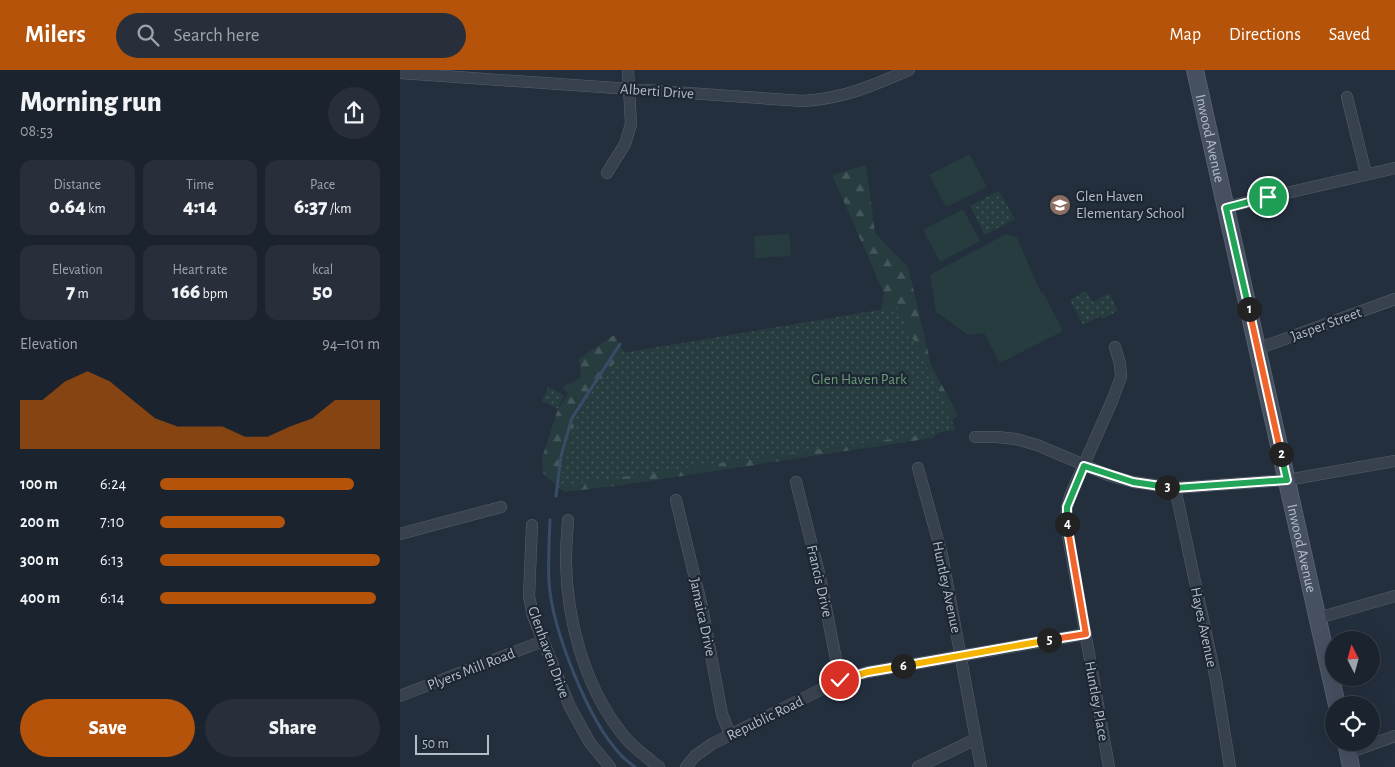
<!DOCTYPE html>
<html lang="en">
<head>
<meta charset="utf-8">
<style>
	:root { --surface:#1b232e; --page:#282f3a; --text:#f1f3f6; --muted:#a0a4aa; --line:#39404a; --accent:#b45309 }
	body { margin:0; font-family:"Alegreya Sans",sans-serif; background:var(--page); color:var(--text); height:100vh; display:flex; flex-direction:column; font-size:19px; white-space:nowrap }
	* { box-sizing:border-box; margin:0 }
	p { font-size:16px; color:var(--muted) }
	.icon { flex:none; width:28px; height:28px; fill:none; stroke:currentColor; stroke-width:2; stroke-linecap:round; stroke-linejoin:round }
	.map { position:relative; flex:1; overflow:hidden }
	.side { display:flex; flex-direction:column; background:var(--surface); width:400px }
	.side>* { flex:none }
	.needle { width:32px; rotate:354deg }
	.tools { position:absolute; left:925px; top:561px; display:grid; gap:10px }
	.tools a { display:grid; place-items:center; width:55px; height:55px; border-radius:50%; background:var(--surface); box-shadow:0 5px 20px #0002,0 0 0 1px var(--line); font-size:25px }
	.scale { position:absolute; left:15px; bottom:12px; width:74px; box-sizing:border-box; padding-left:5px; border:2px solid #b4bcc9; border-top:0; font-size:14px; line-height:18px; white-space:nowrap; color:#b4bcc9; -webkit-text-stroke:4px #1d2633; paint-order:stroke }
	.pin { position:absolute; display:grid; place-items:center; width:42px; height:42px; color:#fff; margin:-21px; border:2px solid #fff; border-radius:50%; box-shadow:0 1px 5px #0007 }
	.km { position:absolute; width:25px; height:25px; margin:-12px; border-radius:50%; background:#222; color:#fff; font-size:14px; line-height:25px; text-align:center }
	.round { display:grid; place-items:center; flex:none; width:52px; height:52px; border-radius:26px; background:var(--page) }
	.overview { display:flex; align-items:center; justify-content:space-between; height:85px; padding:0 20px }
	h1 { font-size:28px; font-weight:800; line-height:38px }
	.stats { display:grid; grid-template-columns:repeat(3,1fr); gap:8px; height:85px; padding:5px 20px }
	.stats div { display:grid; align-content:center; border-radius:12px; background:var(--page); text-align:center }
	.stats b { font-size:21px; font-weight:800 }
	.stats small { font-size:14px; font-weight:400 }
	.stats p { font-size:14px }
	.chart { height:140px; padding:10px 20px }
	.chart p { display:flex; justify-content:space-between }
	.chart svg { width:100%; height:90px; margin-top:5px; fill:var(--accent); opacity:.7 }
	.action { display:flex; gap:10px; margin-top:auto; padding:10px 20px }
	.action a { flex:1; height:58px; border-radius:30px; background:var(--accent); color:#fff; font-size:20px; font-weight:800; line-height:58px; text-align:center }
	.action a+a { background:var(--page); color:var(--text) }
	ul { padding:0 20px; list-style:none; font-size:16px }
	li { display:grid; grid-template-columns:80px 60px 1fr; align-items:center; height:38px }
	li i { height:12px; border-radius:6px; background:var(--accent) }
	header { display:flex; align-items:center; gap:30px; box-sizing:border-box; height:70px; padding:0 25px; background:var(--accent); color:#fff }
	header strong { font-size:24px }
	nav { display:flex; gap:28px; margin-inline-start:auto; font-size:18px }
	.search { width:350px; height:45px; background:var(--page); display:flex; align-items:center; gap:12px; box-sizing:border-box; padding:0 18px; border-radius:28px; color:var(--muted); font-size:19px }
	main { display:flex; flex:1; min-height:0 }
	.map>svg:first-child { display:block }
	.forest { fill:url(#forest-firs) }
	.park { fill:url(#park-dots) }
	.pitch { fill:#263c3f }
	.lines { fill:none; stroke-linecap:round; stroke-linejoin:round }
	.stream { stroke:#394c67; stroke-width:3 }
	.street-casing { stroke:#565f6c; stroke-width:12 }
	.secondary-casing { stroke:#565f6c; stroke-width:18 }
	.street { stroke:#38414e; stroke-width:11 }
	.secondary { stroke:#465061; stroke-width:16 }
	.split-1-casing { stroke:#fff; stroke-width:10 }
	.split-2-casing { stroke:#fff; stroke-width:10 }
	.split-3-casing { stroke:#fff; stroke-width:10 }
	.split-4-casing { stroke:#fff; stroke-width:10 }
	.split-5-casing { stroke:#fff; stroke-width:10 }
	.split-6-casing { stroke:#fff; stroke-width:10 }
	.split-7-casing { stroke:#fff; stroke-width:10 }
	.split-1 { stroke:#22a559; stroke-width:6 }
	.split-2 { stroke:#f0652b; stroke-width:6 }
	.split-3 { stroke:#22a559; stroke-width:6 }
	.split-4 { stroke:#22a559; stroke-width:6 }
	.split-5 { stroke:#f0652b; stroke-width:6 }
	.split-6 { stroke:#f5b400; stroke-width:6 }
	.split-7 { stroke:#f5b400; stroke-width:6 }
	.labels { text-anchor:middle; stroke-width:4.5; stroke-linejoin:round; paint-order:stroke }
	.street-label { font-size:15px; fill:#b4bcc9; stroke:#1d2633 }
	.poi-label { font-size:15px; fill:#b4bcc9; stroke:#1d2633; text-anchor:start }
	.park-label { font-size:15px; fill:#6b9a76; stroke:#1d2633 }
</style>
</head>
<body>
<header>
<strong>Milers</strong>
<div class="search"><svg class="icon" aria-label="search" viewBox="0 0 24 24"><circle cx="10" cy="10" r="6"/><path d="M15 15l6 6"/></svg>Search here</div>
<nav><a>Map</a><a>Directions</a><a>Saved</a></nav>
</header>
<main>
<section class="side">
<div class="overview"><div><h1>Morning run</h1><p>08:53</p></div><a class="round"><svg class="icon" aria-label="share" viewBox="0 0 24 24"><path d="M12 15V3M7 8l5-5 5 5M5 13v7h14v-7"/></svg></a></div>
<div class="stats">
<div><p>Distance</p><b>0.64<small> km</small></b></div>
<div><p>Time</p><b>4:14</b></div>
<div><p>Pace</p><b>6:37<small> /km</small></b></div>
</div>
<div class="stats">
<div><p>Elevation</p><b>7<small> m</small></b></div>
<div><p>Heart rate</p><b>166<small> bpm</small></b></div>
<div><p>kcal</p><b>50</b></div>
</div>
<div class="chart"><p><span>Elevation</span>94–101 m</p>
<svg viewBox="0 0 160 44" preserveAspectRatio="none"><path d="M0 44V20L10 20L20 11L30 6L40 11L50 20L60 29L70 33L80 33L90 33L100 38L110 38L120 33L130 29L140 20L150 20L160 20V44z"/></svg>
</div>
<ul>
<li><b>100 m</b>6:24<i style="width:88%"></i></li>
<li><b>200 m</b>7:10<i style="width:57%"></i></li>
<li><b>300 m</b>6:13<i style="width:100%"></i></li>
<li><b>400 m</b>6:14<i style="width:98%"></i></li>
</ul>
<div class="action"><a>Save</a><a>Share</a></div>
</section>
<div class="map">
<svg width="995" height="697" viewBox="0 0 995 697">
	<defs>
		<pattern id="forest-firs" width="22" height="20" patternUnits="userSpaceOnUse" patternTransform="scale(1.25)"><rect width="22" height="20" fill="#263c3f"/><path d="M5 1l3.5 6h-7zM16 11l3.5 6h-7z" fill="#435659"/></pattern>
		<pattern id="park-dots" width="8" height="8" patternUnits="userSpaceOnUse" patternTransform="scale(1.25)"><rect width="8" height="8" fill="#263c3f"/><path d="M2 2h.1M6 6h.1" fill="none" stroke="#435659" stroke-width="1.8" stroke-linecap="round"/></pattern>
	</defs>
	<rect width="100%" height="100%" fill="#242f3e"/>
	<path class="forest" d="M466,95L475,163L508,197L531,295L558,345L532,368L223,415L164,422L143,403L142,388L157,342L168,323L162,317L181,308L179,289L214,265L225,284L481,242L484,223L432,105Z"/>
	<path class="park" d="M599,121L615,149L585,165L570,136Z
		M686,221L693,232L709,223L718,241L702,249L700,246L683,255L670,230Z
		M497,237L548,339L555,360L159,416L178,340L222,283Z
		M148,317L164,325L158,339L142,331Z"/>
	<path class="pitch" d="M569,84L587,117L546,137L529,105Z
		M563,139L580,171L540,192L523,160Z
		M389,164L391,186L355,188L354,166Z
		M606,164L617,168L641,223L643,222L663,261L600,293L584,263L568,265L536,242L530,205Z"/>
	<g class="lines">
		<path class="stream" d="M156,426L161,386L172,348L220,274
			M150,450C149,471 148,492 149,512C152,559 188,650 220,684C224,689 230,693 235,697"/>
		<g class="street-casing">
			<path id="street" d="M0,3L403,31C446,28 471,16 509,0
				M947,27L966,104
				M207,103L225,74L231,54L228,0
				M826,137L995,98
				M857,279L995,229
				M575,367H597L616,369L637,375L708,405L733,412L775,418L887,410L995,391
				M518,398L542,485L581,697
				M396,412L420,507L440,610
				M775,418L816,610L830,697
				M276,430L302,537L322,644L330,665
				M168,450C167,463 166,478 166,492C167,550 184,614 220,661C230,675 245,686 259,697
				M132,455L129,526L133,546L170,637L190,673L210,697
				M0,464L101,437
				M918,548L995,526
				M0,626L143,571
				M948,683L995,666
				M286,697L295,686L312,674L440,610L468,602L686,564
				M518,697L576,669
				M709,697L666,454L667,437L670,426L712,331L721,307L720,294L715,277"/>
		</g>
		<g class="secondary-casing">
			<g id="secondary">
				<path id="s1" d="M795,0L937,635"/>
				<path d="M946,672L951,697"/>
			</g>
		</g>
		<use href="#street" class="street"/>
		<use href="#secondary" class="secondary"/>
	</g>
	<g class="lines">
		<g class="split-1-casing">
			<path id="split-1" d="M849,239L826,138L868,127"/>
		</g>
		<g class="split-2-casing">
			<path id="split-2" d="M849,239L881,384"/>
		</g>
		<g class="split-3-casing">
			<path id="split-3" d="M767,417L775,418L887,410L881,384"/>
		</g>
		<g class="split-4-casing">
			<path id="split-4" d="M667,454V437L684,396L733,412L767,417"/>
		</g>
		<g class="split-5-casing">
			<path id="split-5" d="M649,570L686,564L667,454"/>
		</g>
		<g class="split-6-casing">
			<path id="split-6" d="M503,596L649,570"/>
		</g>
		<g class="split-7-casing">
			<path id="split-7" d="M440,610L468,602L503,596"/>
		</g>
		<use href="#split-1" class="split-1"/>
		<use href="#split-2" class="split-2"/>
		<use href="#split-3" class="split-3"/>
		<use href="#split-4" class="split-4"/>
		<use href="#split-5" class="split-5"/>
		<use href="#split-6" class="split-6"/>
		<use href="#split-7" class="split-7"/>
	</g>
	<defs>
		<g id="school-disc" transform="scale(1.125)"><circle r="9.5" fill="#8d6e63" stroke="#1d2633"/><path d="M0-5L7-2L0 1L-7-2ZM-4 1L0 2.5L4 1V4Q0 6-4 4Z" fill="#fff"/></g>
	</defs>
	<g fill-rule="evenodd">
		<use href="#school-disc" x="660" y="135"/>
	</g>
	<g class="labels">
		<g class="street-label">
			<text transform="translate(257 21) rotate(4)" y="5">Alberti Drive</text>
			<text dy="5" stroke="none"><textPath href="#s1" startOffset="70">Inwood Avenue</textPath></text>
			<text transform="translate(926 254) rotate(-20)" y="5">Jasper Street</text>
			<text dy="5" stroke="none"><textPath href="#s1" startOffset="490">Inwood Avenue</textPath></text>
			<text transform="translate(420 511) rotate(77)" y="5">Francis Drive</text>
			<text transform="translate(547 517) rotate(78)" y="5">Huntley Avenue</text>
			<text transform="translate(303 547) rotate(78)" y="5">Jamaica Drive</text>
			<text transform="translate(804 557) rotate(78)" y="5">Hayes Avenue</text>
			<text transform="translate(149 582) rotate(70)" y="5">Glenhaven Drive</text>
			<text transform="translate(71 599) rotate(-21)" y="5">Plyers Mill Road</text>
			<text transform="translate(697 631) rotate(80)" y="5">Huntley Place</text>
			<text transform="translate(365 648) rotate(-26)" y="5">Republic Road</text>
		</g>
		<g class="poi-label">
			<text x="676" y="131">Glen Haven<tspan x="676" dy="17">Elementary School</tspan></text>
		</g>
		<g class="park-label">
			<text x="459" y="314">Glen Haven Park</text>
		</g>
	</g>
</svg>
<div class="tools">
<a><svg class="needle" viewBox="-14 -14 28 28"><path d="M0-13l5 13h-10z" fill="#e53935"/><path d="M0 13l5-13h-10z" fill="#a0a4aa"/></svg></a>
<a><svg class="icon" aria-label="locate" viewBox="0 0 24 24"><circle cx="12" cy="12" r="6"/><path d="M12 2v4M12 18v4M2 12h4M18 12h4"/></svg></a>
</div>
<div class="scale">50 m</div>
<div class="pin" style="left:868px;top:127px;background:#1e9e55"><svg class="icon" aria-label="arrive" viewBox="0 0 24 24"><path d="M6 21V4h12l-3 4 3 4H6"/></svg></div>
<div class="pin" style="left:440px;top:610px;background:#d93025"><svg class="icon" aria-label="check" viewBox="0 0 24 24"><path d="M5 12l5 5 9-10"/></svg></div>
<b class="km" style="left:849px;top:239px">1</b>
<b class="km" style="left:881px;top:384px">2</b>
<b class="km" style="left:767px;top:417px">3</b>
<b class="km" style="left:667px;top:454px">4</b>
<b class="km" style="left:649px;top:570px">5</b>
<b class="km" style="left:503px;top:596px">6</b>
</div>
</main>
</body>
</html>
